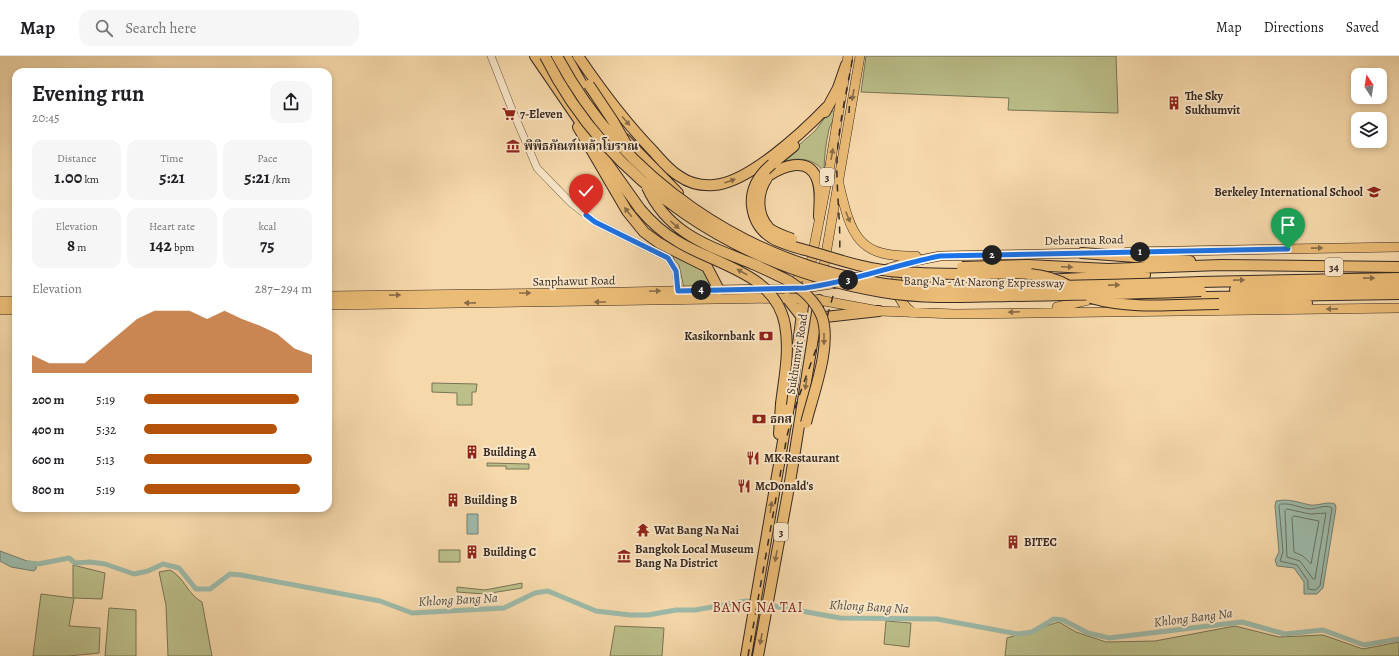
<!DOCTYPE html>
<html lang="en">
<head>
<meta charset="utf-8">
<style>
	:root { --surface:#fff; --page:#f6f6f6; --text:#202124; --muted:#757577; --line:#e0e0e0; --accent:#b45309 }
	body { margin:0; font-family:Alegreya,"Noto Serif Thai",serif; background:var(--page); color:var(--text); height:100vh; display:flex; flex-direction:column; font-size:15px; white-space:nowrap }
	* { box-sizing:border-box; margin:0 }
	p { font-size:13px; color:var(--muted) }
	.icon { flex:none; width:22px; height:22px; fill:none; stroke:currentColor; stroke-width:2; stroke-linecap:round; stroke-linejoin:round }
	.map { position:relative; flex:1; overflow:hidden }
	.sheet { position:absolute; left:12px; top:12px; width:320px; height:444px; display:flex; flex-direction:column; background:var(--surface); border-radius:12px; box-shadow:0 2px 6px #0003 }
	.sheet>* { flex:none }
	.needle { width:26px; rotate:348deg }
	.fabs { position:absolute; left:1351px; top:12px; display:grid; gap:8px }
	.fabs a { display:grid; place-items:center; width:36px; height:36px; border-radius:8px; background:var(--surface); box-shadow:0 2px 6px #0003; font-size:20px }
	.pin { position:absolute; display:grid; place-items:center; width:34px; height:34px; color:#fff; margin:-41px -17px; border-radius:50% 50% 50% 0; rotate:-45deg; box-shadow:0 0 4px #0007 }
	.pin .icon { rotate:45deg }
	.km { position:absolute; width:20px; height:20px; margin:-10px; border-radius:50%; background:#222; color:#fff; font-size:11px; line-height:20px; text-align:center }
	.round { display:grid; place-items:center; flex:none; width:42px; height:42px; border-radius:12px; background:var(--page) }
	.headline { display:flex; align-items:center; justify-content:space-between; height:68px; padding:0 20px }
	h1 { font-size:22px; font-weight:700; line-height:30px }
	.figures { display:grid; grid-template-columns:repeat(3,1fr); gap:6px; height:68px; padding:4px 20px }
	.figures div { display:grid; align-content:center; border-radius:10px; background:var(--page); text-align:center }
	.figures b { font-size:17px; font-weight:700 }
	.figures small { font-size:11px; font-weight:400 }
	.figures p { font-size:11px }
	.chart { height:112px; padding:8px 20px }
	.chart p { display:flex; justify-content:space-between }
	.chart svg { width:100%; height:72px; margin-top:4px; fill:var(--accent); opacity:.7 }
	ul { padding:0 20px; list-style:none; font-size:13px }
	li { display:grid; grid-template-columns:64px 48px 1fr; align-items:center; height:30px }
	li i { height:10px; border-radius:5px; background:var(--accent) }
	header { display:flex; align-items:center; gap:24px; box-sizing:border-box; height:56px; padding:0 20px; background:var(--surface); border-bottom:1px solid var(--line) }
	header strong { font-size:19px }
	nav { display:flex; gap:22px; margin-inline-start:auto; font-size:14px }
	.search { width:280px; height:36px; background:var(--page); display:flex; align-items:center; gap:10px; box-sizing:border-box; padding:0 14px; border-radius:12px; color:var(--muted); font-size:15px }
	.map>svg:first-child { display:block }
	.green { fill:#bbbf8a; stroke:#797456 }
	.water { fill:#9dbaa9; stroke:#748073 }
	.lines { fill:none; stroke-linecap:round; stroke-linejoin:round }
	.shore { stroke:#6a7266; stroke-width:1 }
	.canal { stroke:#9dbaa9; stroke-width:5 }
	.minor-casing { stroke:#675545; stroke-width:8 }
	.major-casing { stroke:#372923; stroke-width:10 }
	.highway-casing { stroke:#372923; stroke-width:12 }
	.minor { stroke:#f9e6c8; stroke-width:7 }
	.major { stroke:#ebbc76; stroke-width:9 }
	.highway { stroke:#ebbc76; stroke-width:10 }
	.rail { stroke:#372923; stroke-width:1.5; stroke-dasharray:7 7; stroke-linecap:butt }
	.highway-bridge-casing { stroke:#372923; stroke-width:12; stroke-linecap:butt }
	.highway-bridge { stroke:#ebbc76; stroke-width:10 }
	.oneway { fill:#886b48 }
	.route-casing { stroke:#fff; stroke-width:8 }
	.route { stroke:#1a73e8; stroke-width:5 }
	.labels { text-anchor:middle; stroke-width:4; stroke-linejoin:round; paint-order:stroke }
	.shield { fill:#f9e6c8; stroke:#716254; stroke-width:1 }
	.shield-label { font-size:11px; font-weight:bold; fill:#372923 }
	.poi-label { font-size:12px; font-weight:bold; fill:#372923; stroke:#f9e6c8; text-anchor:start }
	.street-label { font-size:12px; fill:#372923; stroke:#f9e6c8 }
	.water-label { font-size:13px; font-style:italic; fill:#504d44; stroke:#f9e6c8 }
	.quarter-label { font-size:14px; letter-spacing:1px; fill:#7a1f14; stroke:#f9e6c8 }
</style>
</head>
<body>
<header>
<strong>Map</strong>
<div class="search"><svg class="icon" aria-label="search" viewBox="0 0 24 24"><circle cx="10" cy="10" r="6"/><path d="M15 15l6 6"/></svg>Search here</div>
<nav><a>Map</a><a>Directions</a><a>Saved</a></nav>
</header>
<div class="map">
<svg width="1399" height="600" viewBox="0 0 1399 600">
	<rect width="100%" height="100%" fill="#f6d9ab"/>
	<filter id="stains"><feTurbulence type="fractalNoise" baseFrequency=".005" numOctaves="4"/><feColorMatrix values="0 0 0 0 .2 0 0 0 0 .09 0 0 0 0 .02 0 0 0 .5 -.17"/></filter>
	<radialGradient id="worn" r=".72"><stop offset=".6" stop-color="#630" stop-opacity="0"/><stop offset="1" stop-color="#630" stop-opacity=".3"/></radialGradient>
	<path class="green" d="M866,0H1116L1118,57L1008,54L1009,42L861,36Z
		M830,55H835C836,61 831,67 829,73C826,87 824,101 824,116C813,100 793,101 777,108L815,75Z
		M676,199L709,215L714,232H684L679,209L673,202Z
		M432,327L477,328L476,336H472V349H457V337L432,336Z
		M487,407L529,408V413H506V410H487Z
		M439,494H460V506H439Z
		M73,509L105,517L102,543L74,542L69,570L100,572L99,597L69,600H33L41,538L73,542Z
		M170,514C184,521 188,539 202,546L212,600H168L166,549L159,516Z
		M522,527V532L485,538L457,536V531L485,534Z
		M109,552L136,554V600H105Z
		M886,565L911,567L909,591L884,588Z
		M1059,566L1076,576L1106,586L1155,585L1235,570L1279,581L1323,579L1363,593L1399,586V600H1005L1007,582Z
		M615,570L664,572L662,600H610Z"/>
	<path class="water" d="M1284,444C1293,444 1301,447 1310,449C1319,450 1326,445 1335,448L1336,452L1323,532L1317,538H1304V526L1294,512L1277,510L1275,504L1279,496L1275,450L1276,445Z
		M467,458H478V478H467Z
		M0,495L27,505L36,506V513L34,515L11,511L0,505Z"/>
	<g class="lines">
		<path class="shore" d="M1281,448C1292,447 1300,452 1310,453C1317,453 1326,448 1332,452L1320,530L1315,534L1308,533V525L1297,509L1280,505L1283,496L1279,450Z
			M1287,453L1310,458L1326,457L1315,523H1313L1300,505L1287,501L1285,455Z
			M1294,460L1319,465L1311,508L1303,500L1294,496L1292,462Z"/>
		<path class="canal" d="M29,507L38,508L69,502L75,507L90,506L105,508L134,518L148,515L163,508L179,512L196,533H210L230,518L241,519L380,545L412,557L504,552L535,537L548,535L596,555L630,559H648L676,554H695L746,545L840,562L937,563L1018,578L1032,576L1054,563L1063,564L1088,577L1109,582L1242,566L1285,578L1323,574L1364,589L1399,583"/>
		<g class="minor-casing">
			<path id="minor" d="M491,0L511,51L537,112L570,146L595,166L668,202L676,215L678,235"/>
		</g>
		<g class="major-casing">
			<path id="major" d="M839,128C851,180 858,202 916,200
				M1127,196L1399,191
				M904,211C888,226 898,246 913,257
				M822,221L860,0
				M856,222L909,206L940,200L1088,197
				M787,230L808,216
				M805,237L830,109L848,0
				M328,240L579,237L805,232L838,227
				M0,245H16
				M328,249L787,242L819,244L879,255L955,258L1399,252
				M1057,251L1093,243
				M0,254H16"/>
		</g>
		<g class="highway-casing">
			<path id="highway" d="M535,0L585,73L602,89
				M566,0L584,32L606,62
				M578,0C601,34 625,66 653,95C661,104 669,114 679,120C689,127 702,130 714,129C748,127 803,76 827,51
				M825,56L838,32L846,9
				M578,71L627,155L644,176L659,187L707,211L719,234
				M625,83L678,137
				M601,98L640,153
				M772,108L794,90
				M768,120C781,111 807,100 816,121C822,133 819,149 819,161
				M1082,197L1190,205
				M1028,209L1108,213L1221,209L1399,211
				M1200,226L1399,222
				M977,227L1145,219
				M1235,234L1399,230
				M787,242L801,260
				M1142,242L1399,238
				M1219,248L1307,247
				M816,262L879,255
				M779,378L781,348
				M746,600L793,327L804,242
				M758,600L791,420L819,244"/>
		</g>
		<use href="#minor" class="minor"/>
		<use href="#major" class="major"/>
		<use href="#highway" class="highway"/>
		<path class="rail" d="M849,57L850,41
			M748,600L787,380C801,324 829,272 838,215C843,178 836,142 837,105C838,70 847,35 853,0"/>
		<g class="highway-bridge-casing">
			<path id="highway-bridge" d="M545,0C609,129 742,213 882,236C924,243 967,241 1009,240C1073,239 1137,238 1201,235
				M557,0C623,124 746,207 885,228C927,234 970,231 1013,231C1075,230 1137,228 1200,226
				M589,29L613,65L629,93
				M772,108C759,119 750,132 752,150C756,182 782,188 809,195C839,204 869,214 901,216C927,218 953,218 980,218C1010,217 1042,214 1069,230
				M767,122C757,137 756,158 769,172C775,177 785,180 792,183
				M647,131C668,178 709,190 753,208C765,213 777,219 789,225C802,233 816,246 822,261C832,290 813,338 806,367
				M640,153C651,166 663,177 677,185C715,209 776,217 785,269C790,296 784,322 781,348
				M962,211L1028,209
				M1091,242C1132,254 1177,248 1219,248"/>
		</g>
		<use href="#highway-bridge" class="highway-bridge"/>
	</g>
	<defs><path id="oneway-solid" d="M-6-.8H1V-3.2L6.5 0L1 3.2V.8H-6Z"/></defs>
	<g class="oneway">
		<use href="#oneway-solid" transform="translate(853 39) rotate(100)"/>
		<use href="#oneway-solid" transform="translate(626 65) rotate(49)"/>
		<use href="#oneway-solid" transform="translate(832 98) rotate(-80)"/>
		<use href="#oneway-solid" transform="translate(730 125) rotate(-20)"/>
		<use href="#oneway-solid" transform="translate(628 156) rotate(-127)"/>
		<use href="#oneway-solid" transform="translate(848 161) rotate(68)"/>
		<use href="#oneway-solid" transform="translate(675 169) rotate(42)"/>
		<use href="#oneway-solid" transform="translate(1317 192) rotate(-1)"/>
		<use href="#oneway-solid" transform="translate(1067 211) rotate(3)"/>
		<use href="#oneway-solid" transform="translate(742 216) rotate(-151)"/>
		<use href="#oneway-solid" transform="translate(1369 222) rotate(-1)"/>
		<use href="#oneway-solid" transform="translate(1239 224) rotate(-1)"/>
		<use href="#oneway-solid" transform="translate(1114 229) rotate(-1)"/>
		<use href="#oneway-solid" transform="translate(655 235) rotate(-2)"/>
		<use href="#oneway-solid" transform="translate(525 237)"/>
		<use href="#oneway-solid" transform="translate(395 239) rotate(-1)"/>
		<use href="#oneway-solid" transform="translate(600 246) rotate(180)"/>
		<use href="#oneway-solid" transform="translate(470 247) rotate(179)"/>
		<use href="#oneway-solid" transform="translate(1332 253) rotate(179)"/>
		<use href="#oneway-solid" transform="translate(1014 256) rotate(178)"/>
		<use href="#oneway-solid" transform="translate(824 283) rotate(90)"/>
		<use href="#oneway-solid" transform="translate(806 328) rotate(99)"/>
		<use href="#oneway-solid" transform="translate(771 451) rotate(-81)"/>
		<use href="#oneway-solid" transform="translate(776 500) rotate(101)"/>
		<use href="#oneway-solid" transform="translate(761 583) rotate(101)"/>
	</g>
	<g class="lines">
		<g class="route-casing">
			<path id="route" d="M586,159L595,166L668,202L676,215L678,235L805,232C851,226 894,209 940,200L1288,193"/>
		</g>
		<use href="#route" class="route"/>
	</g>
	<defs>
		<g id="building-bare" transform="scale(1.08)"><path d="M-4-6H4V6H1V3H-1V6H-4ZM-2.5-4.3h1.7v1.8h-1.7ZM.8-4.3h1.7v1.8H.8ZM-2.5-1h1.7V.8h-1.7ZM.8-1h1.7V.8H.8Z" fill="#8f2418" stroke="#f9e6c8" stroke-width="2.5" paint-order="stroke"/></g>
		<g id="supermarket-bare" transform="scale(1.08)"><path d="M-6-5.5h2.5l.6 2H6L4.5 2H-2.5L-4.4-4H-6ZM-1.5 3.2a1.3 1.3 0 1 0 .1 0ZM3 3.2a1.3 1.3 0 1 0 .1 0Z" fill="#8f2418" stroke="#f9e6c8" stroke-width="2.5" paint-order="stroke"/></g>
		<g id="museum-bare" transform="scale(1.08)"><path d="M0-6L6-3V-2H-6V-3ZM-5-1h2V3h-2ZM-1-1h2V3h-2ZM3-1h2V3H3ZM-6 4H6V6H-6Z" fill="#8f2418" stroke="#f9e6c8" stroke-width="2.5" paint-order="stroke"/></g>
		<g id="school-bare" transform="scale(1.08)"><path d="M0-5L7-2L0 1L-7-2ZM-4 1L0 2.5L4 1V4Q0 6-4 4Z" fill="#8f2418" stroke="#f9e6c8" stroke-width="2.5" paint-order="stroke"/></g>
		<g id="bank-bare" transform="scale(1.08)"><path d="M-6-4H6V4H-6ZM0-2.3a2.3 2.3 0 1 0 0 4.6a2.3 2.3 0 1 0 0-4.6Z" fill="#8f2418" stroke="#f9e6c8" stroke-width="2.5" paint-order="stroke"/></g>
		<g id="restaurant-bare" transform="scale(1.08)"><path d="M-5-6h1v4h1v-4h1v4h1v-4h1v5L-1.5 .5V6h-2V.5L-5-1ZM5-6V6H3V1.5H1.5Q1.5-4 5-6Z" fill="#8f2418" stroke="#f9e6c8" stroke-width="2.5" paint-order="stroke"/></g>
		<g id="temple-bare" transform="scale(1.08)"><path d="M0-6L5-2H3V0L6.5 2.5H4V6H1.5V3h-3V6H-4V2.5H-6.5L-3 0V-2H-5Z" fill="#8f2418" stroke="#f9e6c8" stroke-width="2.5" paint-order="stroke"/></g>
	</defs>
	<g fill-rule="evenodd">
		<use href="#building-bare" x="1174" y="47"/>
		<use href="#supermarket-bare" x="509" y="58"/>
		<use href="#museum-bare" x="513" y="90"/>
		<use href="#school-bare" x="1374" y="136"/>
		<use href="#bank-bare" x="766" y="280"/>
		<use href="#bank-bare" x="759" y="363"/>
		<use href="#building-bare" x="472" y="396"/>
		<use href="#restaurant-bare" x="753" y="402"/>
		<use href="#restaurant-bare" x="744" y="430"/>
		<use href="#building-bare" x="453" y="444"/>
		<use href="#temple-bare" x="643" y="474"/>
		<use href="#building-bare" x="1013" y="486"/>
		<use href="#building-bare" x="472" y="496"/>
		<use href="#museum-bare" x="624" y="500"/>
	</g>
	<g class="labels">
		<g class="shield">
			<rect x="820" y="112" width="14" height="18" rx="3"/>
			<rect x="1325" y="202" width="18" height="18" rx="3"/>
			<rect x="774" y="467" width="14" height="18" rx="3"/>
		</g>
		<g class="shield-label">
			<text x="827" y="125">3</text>
			<text x="1334" y="215">34</text>
			<text x="781" y="480">3</text>
		</g>
		<g class="poi-label">
			<text x="1185" y="44">The Sky<tspan x="1185" dy="14">Sukhumvit</tspan></text>
			<text x="520" y="62">7-Eleven</text>
			<text x="524" y="94">พิพิธภัณฑ์เหล้าโบราณ</text>
			<text x="1363" y="140" text-anchor="end">Berkeley International School</text>
			<text x="755" y="284" text-anchor="end">Kasikornbank</text>
			<text x="770" y="367">ธกส</text>
			<text x="483" y="400">Building A</text>
			<text x="764" y="406">MK Restaurant</text>
			<text x="755" y="434">McDonald's</text>
			<text x="464" y="448">Building B</text>
			<text x="654" y="478">Wat Bang Na Nai</text>
			<text x="1024" y="490">BITEC</text>
			<text x="635" y="497">Bangkok Local Museum<tspan x="635" dy="14">Bang Na District</tspan></text>
			<text x="483" y="500">Building C</text>
		</g>
		<g class="street-label">
			<text transform="translate(1084 184) rotate(-1)" y="4">Debaratna Road</text>
			<text transform="translate(574 225) rotate(-1)" y="4">Sanphawut Road</text>
			<text transform="translate(984 226) rotate(1)" y="4">Bang Na - At Narong Expressway</text>
			<text transform="translate(797 298) rotate(-81)" y="4">Sukhumvit Road</text>
		</g>
		<g class="water-label">
			<text transform="translate(458 543) rotate(-3)" y="5">Khlong Bang Na</text>
			<text transform="translate(869 550) rotate(3)" y="5">Khlong Bang Na</text>
			<text transform="translate(1193 561) rotate(-7)" y="5">Khlong Bang Na</text>
		</g>
		<g class="quarter-label">
			<text x="758" y="556">BANG NA TAI</text>
		</g>
	</g>
	<rect width="100%" height="100%" filter="url(#stains)"/>
	<rect width="100%" height="100%" fill="url(#worn)"/>
</svg>
<div class="fabs">
<a><svg class="needle" viewBox="-14 -14 28 28"><path d="M0-13l5 13h-10z" fill="#e53935"/><path d="M0 13l5-13h-10z" fill="#757577"/></svg></a>
<a><svg class="icon" aria-label="layers" viewBox="0 0 24 24"><path d="M12 4l9 5-9 5-9-5zM3 14l9 5 9-5"/></svg></a>
</div>
<div class="pin" style="left:1288px;top:193px;background:#1e9e55"><svg class="icon" aria-label="arrive" viewBox="0 0 24 24"><path d="M6 21V4h12l-3 4 3 4H6"/></svg></div>
<div class="pin" style="left:586px;top:159px;background:#d93025"><svg class="icon" aria-label="check" viewBox="0 0 24 24"><path d="M5 12l5 5 9-10"/></svg></div>
<b class="km" style="left:1140px;top:196px">1</b>
<b class="km" style="left:992px;top:199px">2</b>
<b class="km" style="left:848px;top:224px">3</b>
<b class="km" style="left:701px;top:234px">4</b>
<section class="sheet">
<div class="headline"><div><h1>Evening run</h1><p>20:45</p></div><a class="round"><svg class="icon" aria-label="share" viewBox="0 0 24 24"><path d="M12 15V3M7 8l5-5 5 5M5 13v7h14v-7"/></svg></a></div>
<div class="figures">
<div><p>Distance</p><b>1.00<small> km</small></b></div>
<div><p>Time</p><b>5:21</b></div>
<div><p>Pace</p><b>5:21<small> /km</small></b></div>
</div>
<div class="figures">
<div><p>Elevation</p><b>8<small> m</small></b></div>
<div><p>Heart rate</p><b>142<small> bpm</small></b></div>
<div><p>kcal</p><b>75</b></div>
</div>
<div class="chart"><p><span>Elevation</span>287–294 m</p>
<svg viewBox="0 0 160 44" preserveAspectRatio="none"><path d="M0 44V33L10 38L20 38L30 38L40 29L50 20L60 11L70 6L80 6L90 6L100 11L110 6L120 11L130 15L140 20L150 29L160 33V44z"/></svg>
</div>
<ul>
<li><b>200 m</b>5:19<i style="width:92%"></i></li>
<li><b>400 m</b>5:32<i style="width:79%"></i></li>
<li><b>600 m</b>5:13<i style="width:100%"></i></li>
<li><b>800 m</b>5:19<i style="width:93%"></i></li>
</ul>
</section>
</div>
</body>
</html>
